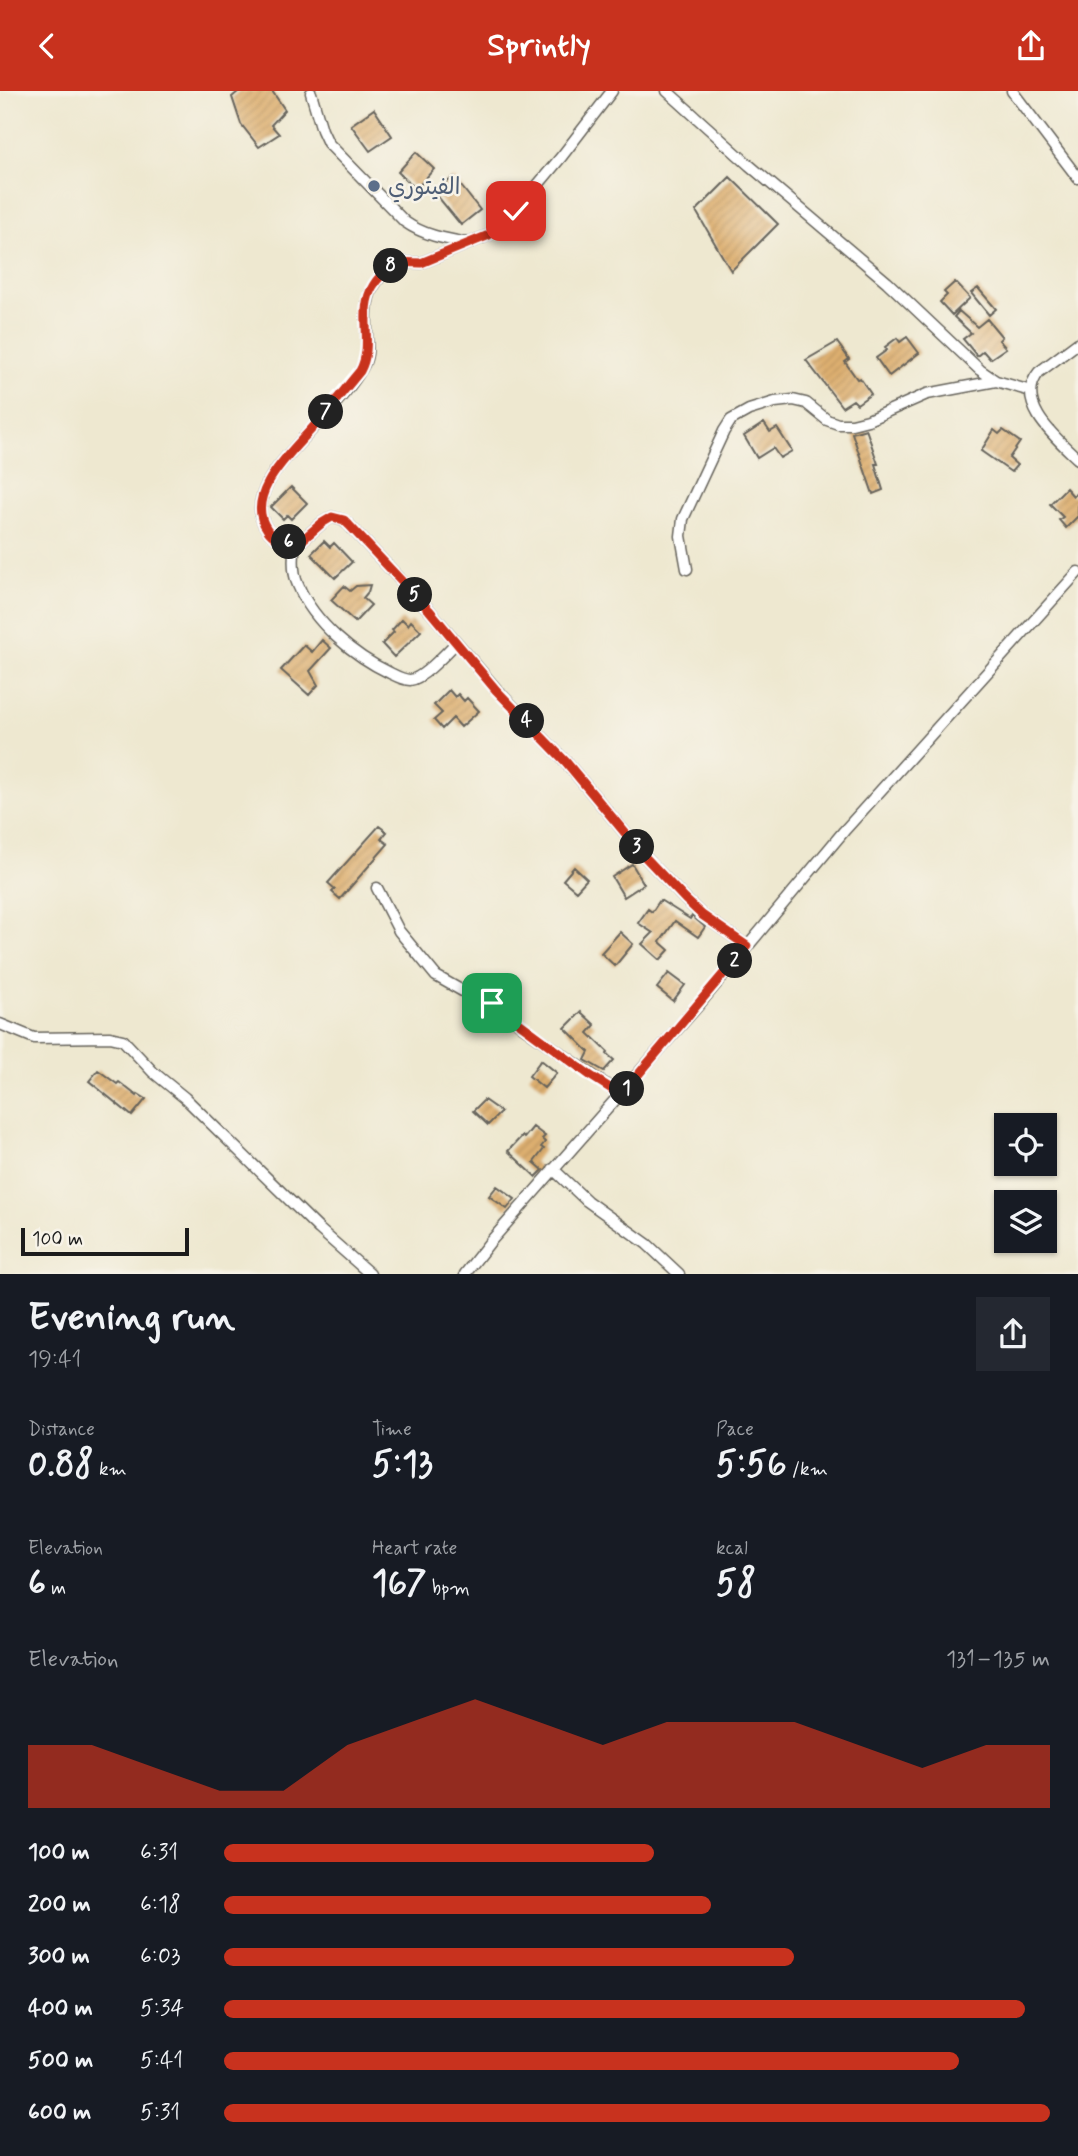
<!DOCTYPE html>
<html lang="en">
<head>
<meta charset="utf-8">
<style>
	:root { --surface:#171b24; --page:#242831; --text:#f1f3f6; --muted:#9ea1a6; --accent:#c8321e }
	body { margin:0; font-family:Mynerve,"Playpen Sans Arabic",sans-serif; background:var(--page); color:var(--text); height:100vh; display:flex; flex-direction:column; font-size:26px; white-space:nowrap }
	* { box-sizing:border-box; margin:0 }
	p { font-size:23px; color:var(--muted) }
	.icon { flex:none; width:38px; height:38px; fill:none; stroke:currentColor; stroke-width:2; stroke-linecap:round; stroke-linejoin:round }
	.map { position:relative; height:1183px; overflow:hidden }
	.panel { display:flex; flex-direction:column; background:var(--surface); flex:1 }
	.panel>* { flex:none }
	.tools { position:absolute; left:994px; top:1022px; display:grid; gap:14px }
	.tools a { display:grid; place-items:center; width:63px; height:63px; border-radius:0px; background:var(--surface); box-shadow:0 2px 5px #0004; font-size:35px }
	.scale { position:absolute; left:21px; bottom:18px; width:168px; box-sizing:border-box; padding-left:7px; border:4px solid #1c1c1c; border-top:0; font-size:19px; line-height:24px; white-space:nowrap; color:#1c1c1c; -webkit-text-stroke:5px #f7f3e8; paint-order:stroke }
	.pin { position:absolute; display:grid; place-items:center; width:60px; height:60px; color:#fff; margin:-30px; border-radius:14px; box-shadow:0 4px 10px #0006 }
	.km { position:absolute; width:35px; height:35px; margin:-18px; border-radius:50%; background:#222; color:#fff; font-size:19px; line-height:35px; text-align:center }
	.round { display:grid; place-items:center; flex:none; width:74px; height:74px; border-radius:0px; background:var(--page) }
	.overview { display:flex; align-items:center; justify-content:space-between; height:119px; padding:0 28px }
	h1 { font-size:38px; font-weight:700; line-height:52px }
	.figures { display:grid; grid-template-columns:repeat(3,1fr); gap:10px; height:119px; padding:7px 28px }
	.figures div { display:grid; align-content:center }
	.figures b { font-size:35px; font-weight:700 }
	.figures small { font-size:19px; font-weight:400 }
	.figures p { font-size:19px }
	.chart { height:196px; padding:14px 28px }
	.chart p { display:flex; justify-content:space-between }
	.chart svg { width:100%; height:126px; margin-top:7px; fill:var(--accent); opacity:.7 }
	ul { padding:0 28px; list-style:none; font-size:23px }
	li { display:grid; grid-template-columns:112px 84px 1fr; align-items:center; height:52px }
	li i { height:18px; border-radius:9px; background:var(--accent) }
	header { display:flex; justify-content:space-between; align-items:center; height:91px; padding:0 28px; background:var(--accent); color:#fff; font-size:32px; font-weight:700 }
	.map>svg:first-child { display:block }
	.building { fill:url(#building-hatch) }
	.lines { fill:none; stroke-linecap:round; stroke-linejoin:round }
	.minor-casing { stroke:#66635b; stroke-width:13 }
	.minor { stroke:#fff; stroke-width:10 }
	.route-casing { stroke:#fff; stroke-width:14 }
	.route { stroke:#c8321e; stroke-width:9 }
	.service-dot { fill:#5c6f8a; stroke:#f7f3e8; stroke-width:2.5 }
	.labels { text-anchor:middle; stroke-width:5; stroke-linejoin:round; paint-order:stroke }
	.service-label { font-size:23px; fill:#4e5e75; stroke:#f7f3e8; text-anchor:start }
</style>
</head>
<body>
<header><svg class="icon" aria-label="back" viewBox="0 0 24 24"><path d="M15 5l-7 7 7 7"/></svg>Sprintly<svg class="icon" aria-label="share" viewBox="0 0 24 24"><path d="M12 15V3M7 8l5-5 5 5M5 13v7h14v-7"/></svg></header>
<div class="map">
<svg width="1078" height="1183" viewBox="0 0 1078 1183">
	<defs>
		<pattern id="building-hatch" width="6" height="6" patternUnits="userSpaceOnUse" patternTransform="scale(1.75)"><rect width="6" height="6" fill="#ddaf70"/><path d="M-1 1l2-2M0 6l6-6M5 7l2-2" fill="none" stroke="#bd9660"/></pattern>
	</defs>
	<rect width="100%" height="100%" fill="#f7f3e8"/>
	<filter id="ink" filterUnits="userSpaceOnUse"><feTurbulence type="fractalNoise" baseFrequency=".0143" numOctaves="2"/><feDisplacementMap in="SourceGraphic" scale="14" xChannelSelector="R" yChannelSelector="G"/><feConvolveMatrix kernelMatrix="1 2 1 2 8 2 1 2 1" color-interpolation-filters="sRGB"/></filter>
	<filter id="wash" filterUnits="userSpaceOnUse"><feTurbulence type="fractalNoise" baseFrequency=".00686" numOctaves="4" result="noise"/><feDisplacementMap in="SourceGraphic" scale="28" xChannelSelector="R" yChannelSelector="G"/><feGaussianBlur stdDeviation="1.57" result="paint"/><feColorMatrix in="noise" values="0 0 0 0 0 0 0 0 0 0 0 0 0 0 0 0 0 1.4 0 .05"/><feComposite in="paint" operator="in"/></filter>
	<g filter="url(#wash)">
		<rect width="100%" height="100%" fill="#eee8d0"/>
		<g id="blocks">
			<path class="building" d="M239,0H272L285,19L271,34L279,43L259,56L241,33L232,6Z
				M374,18L392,45L370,60L351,34Z
				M416,61L434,78L416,98L398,81Z
				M454,86L480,119L461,134L434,101Z
				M730,86L778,133L731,180L696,120Z
				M955,191L970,207L952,224L940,211L947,204L944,201Z
				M978,197L996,218L989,224L971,202Z
				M959,220L977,236L987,228L1002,246L999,249L1006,257L990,268L983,260L977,265L963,248L971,242L954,226Z
				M907,246L919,262L889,285L876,267L887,259L885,256L897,247L900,251Z
				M837,251L849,268L845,271L857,288L860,287L871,303L857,313L853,309L842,316L806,269Z
				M764,332L770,341L777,337L792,360L780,367L773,357L757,367L744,345Z
				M866,338L878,373H875L883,399L873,403L852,342Z
				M994,339L999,343L1003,339L1020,351L1009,367L1017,374L1011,381L981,360Z
				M291,396L307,412L291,428L287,424L283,428L271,416Z
				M1066,397L1073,405L1078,401V425L1066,437L1059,429L1063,426L1050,413Z
				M324,450L330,456L334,452L352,471L335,487L311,463Z
				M370,494L368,501L363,507L371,514L355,531L331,509L344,495L350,500L356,495Z
				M402,528L408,534L411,530L421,540L394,566L382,553L394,541L392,539Z
				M322,549L331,557L310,580L318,594L309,604L281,579L304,554L312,561Z
				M449,599L455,606L458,603L464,610L467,607L479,620L461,636L453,627L442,638L434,629L442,622L434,614Z
				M379,735L387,741L381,748L388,753L340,808L332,801L335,798L328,792Z
				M632,773L644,793L624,806L612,786Z
				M574,776L587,788L576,800L563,789Z
				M660,809L690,828L692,825L705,836L698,846L675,830L660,851L669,859L660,869L642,853L653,842L638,832L648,818L652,821Z
				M620,841L633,853L615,875L601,862Z
				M669,882L685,894L673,910L657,897Z
				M581,921L595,934L588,942L608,961L607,963L614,969L604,980L585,969L589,961L565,937Z
				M541,969L557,982L544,997L529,985Z
				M98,979L117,993L119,991L137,1005L138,1003L146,1008L132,1025L89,990Z
				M484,1009L501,1021L488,1034L473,1020Z
				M533,1036L545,1045L542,1048L545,1051L541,1056L544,1058L534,1071L543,1079L536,1086L508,1060L522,1045L524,1047Z
				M497,1095L515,1108L507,1118L489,1105Z"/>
		</g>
	</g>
	<g filter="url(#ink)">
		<use href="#blocks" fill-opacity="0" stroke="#66635b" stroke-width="2"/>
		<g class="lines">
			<g class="minor-casing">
				<path id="minor" d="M612,0L562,65L516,120L499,136L489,144L421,172L395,171C365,198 366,208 367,246C368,258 368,267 362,277C350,298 331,317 315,335C293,359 242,404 267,438C274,449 288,453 300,451L322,432L332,426L343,429L349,434L429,519L497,599L566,671L646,767L685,808L702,824L747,855
					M667,0L749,74L887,191L980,279L996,290L1031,300
					M1012,0L1078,87
					M311,2L322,39L328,52L405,131C425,145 446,148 469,152
					M1078,252L1039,281C1013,312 1057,348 1078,368
					M295,452C293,466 292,481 298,494C314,532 354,565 390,582C396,585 403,589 410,589C423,588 447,561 456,552
					M687,478L681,445L683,428L724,340L731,329L749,319L775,311L793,309L806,312L827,329L838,333H852L868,329L927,303L996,290
					M377,797L399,840L436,885L466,902L488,908L523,936L621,1004
					M0,933L34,947L110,946L123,949L153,981L185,1007L319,1138L370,1183
					M553,1078L587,1110L647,1153L679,1183
					M465,1183L490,1151L696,917L844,740L1078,481"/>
			</g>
			<use href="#minor" class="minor"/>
		</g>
	</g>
	<g class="lines" filter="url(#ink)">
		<g class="route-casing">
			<path id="route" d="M492,912L591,985L621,1004L747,855L702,824L685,808L646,767L566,671L496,599L429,519L349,434L344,429L332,426L322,432L300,451C287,452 274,449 267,438C242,403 295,358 315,334C331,316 345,298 360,280C375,253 357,221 373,195C378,186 387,178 395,171L421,172L489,144L516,120"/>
		</g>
		<use href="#route" class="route"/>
	</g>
	<circle class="service-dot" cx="374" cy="95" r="7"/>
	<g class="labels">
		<g class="service-label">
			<text x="388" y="103">الفيتوري</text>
		</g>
	</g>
</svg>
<div class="tools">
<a><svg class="icon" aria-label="locate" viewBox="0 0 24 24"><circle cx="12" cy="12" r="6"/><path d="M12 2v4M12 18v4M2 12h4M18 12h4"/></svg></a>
<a><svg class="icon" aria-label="layers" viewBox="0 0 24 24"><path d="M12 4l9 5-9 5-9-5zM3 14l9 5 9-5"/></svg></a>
</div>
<div class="scale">100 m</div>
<div class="pin" style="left:492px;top:912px;background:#1e9e55"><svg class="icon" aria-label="arrive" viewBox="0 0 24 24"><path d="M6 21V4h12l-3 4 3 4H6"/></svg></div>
<div class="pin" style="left:516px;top:120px;background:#d93025"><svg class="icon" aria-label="check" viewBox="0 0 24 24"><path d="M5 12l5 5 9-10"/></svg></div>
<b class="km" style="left:627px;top:998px">1</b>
<b class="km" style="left:735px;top:870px">2</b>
<b class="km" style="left:637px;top:756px">3</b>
<b class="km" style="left:527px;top:630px">4</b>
<b class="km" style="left:415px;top:504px">5</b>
<b class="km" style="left:289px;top:451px">6</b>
<b class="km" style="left:326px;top:321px">7</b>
<b class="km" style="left:391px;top:175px">8</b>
</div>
<section class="panel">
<div class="overview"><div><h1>Evening run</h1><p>19:41</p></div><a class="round"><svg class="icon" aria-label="share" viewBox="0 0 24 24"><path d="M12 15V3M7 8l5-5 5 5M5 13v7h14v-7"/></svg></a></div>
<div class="figures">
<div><p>Distance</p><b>0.88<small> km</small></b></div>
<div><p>Time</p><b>5:13</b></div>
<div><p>Pace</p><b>5:56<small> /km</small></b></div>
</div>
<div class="figures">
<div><p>Elevation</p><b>6<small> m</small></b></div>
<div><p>Heart rate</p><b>167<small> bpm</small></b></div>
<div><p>kcal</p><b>58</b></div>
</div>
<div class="chart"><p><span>Elevation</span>131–135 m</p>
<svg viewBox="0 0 160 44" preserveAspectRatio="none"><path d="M0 44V22L10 22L20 30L30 38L40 38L50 22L60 14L70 6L80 14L90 22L100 14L110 14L120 14L130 22L140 30L150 22L160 22V44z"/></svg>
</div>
<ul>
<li><b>100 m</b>6:31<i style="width:52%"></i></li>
<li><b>200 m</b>6:18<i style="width:59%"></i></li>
<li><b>300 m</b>6:03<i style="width:69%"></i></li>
<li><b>400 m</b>5:34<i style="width:97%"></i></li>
<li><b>500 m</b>5:41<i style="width:89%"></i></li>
<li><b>600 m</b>5:31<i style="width:100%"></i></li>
</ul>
</section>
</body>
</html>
